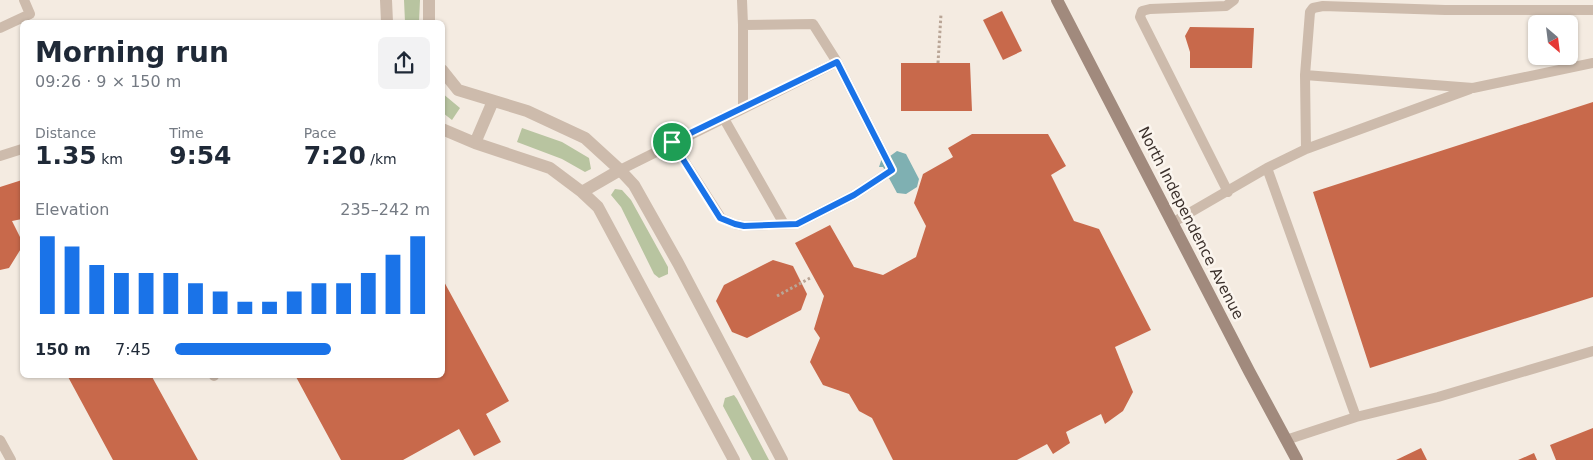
<!DOCTYPE html>
<html lang="en">
<head>
<meta charset="utf-8">
<style>
	:root { --surface:#fff; --page:#f2f2f3; --text:#1f2937; --muted:#747a83; --accent:#1a73e8 }
	body { margin:0; font-family:"DejaVu Sans",sans-serif; background:var(--page); color:var(--text); height:100vh; display:flex; flex-direction:column; font-size:19px; white-space:nowrap }
	* { box-sizing:border-box; margin:0 }
	p { font-size:16px; color:var(--muted) }
	.icon { flex:none; width:28px; height:28px; fill:none; stroke:currentColor; stroke-width:2; stroke-linecap:round; stroke-linejoin:round }
	.map { position:relative; flex:1; overflow:hidden }
	.sheet { position:absolute; left:20px; top:20px; width:425px; height:358px; display:flex; flex-direction:column; background:var(--surface); border-radius:8px; box-shadow:0 1px 4px #0004 }
	.sheet>* { flex:none }
	.needle { width:32px; rotate:152deg }
	.tools { position:absolute; left:1528px; top:15px; display:grid; gap:10px }
	.tools a { display:grid; place-items:center; width:50px; height:50px; border-radius:8px; background:var(--surface); box-shadow:0 1px 4px #0004; font-size:25px }
	.pin { position:absolute; display:grid; place-items:center; width:42px; height:42px; color:#fff; margin:-21px; border:2px solid #fff; border-radius:50%; box-shadow:0 1px 5px #0007 }
	.round { display:grid; place-items:center; flex:none; width:52px; height:52px; border-radius:8px; background:var(--page) }
	.head { display:flex; align-items:center; justify-content:space-between; height:85px; padding:0 15px }
	h1 { font-size:28px; font-weight:600; line-height:38px }
	.metrics { display:grid; grid-template-columns:repeat(3,1fr); gap:8px; height:85px; padding:5px 15px }
	.metrics div { display:grid; align-content:center }
	.metrics b { font-size:25px; font-weight:600 }
	.metrics small { font-size:14px; font-weight:400 }
	.metrics p { font-size:14px }
	.chart { height:140px; padding:10px 15px }
	.chart p { display:flex; justify-content:space-between }
	.chart svg { width:100%; height:90px; margin-top:5px; stroke:var(--accent); stroke-width:6 }
	ul { padding:0 15px; list-style:none; font-size:16px }
	li { display:grid; grid-template-columns:80px 60px 1fr; align-items:center; height:38px }
	li i { height:12px; border-radius:6px; background:var(--accent) }
	.map>svg:first-child { display:block }
	.green { fill:#b8c4a0 }
	.water { fill:#7fb0b2 }
	.building { fill:#c8694b }
	.lines { fill:none; stroke-linecap:round; stroke-linejoin:round }
	.path { stroke:#b9a596; stroke-width:3; stroke-dasharray:2.5 2.5; stroke-linecap:butt }
	.lane { stroke:#cdbbac; stroke-width:10 }
	.street { stroke:#cdbbac; stroke-width:12 }
	.secondary { stroke:#a18a7d; stroke-width:12 }
	.route-casing { stroke:#fff; stroke-width:10 }
	.route { stroke:#1a73e8; stroke-width:6 }
	.labels { text-anchor:middle; stroke-width:5; stroke-linejoin:round; paint-order:stroke }
	.street-label { font-size:15px; fill:#3b302b; stroke:#fbf5ee }
</style>
</head>
<body>
<div class="map">
<svg width="1593" height="460" viewBox="0 0 1593 460">
	<rect width="100%" height="100%" fill="#f4ebe1"/>
	<path class="green" d="M404,0H420L419,22H405Z
		M442,93L460,108L452,120L443,113Z
		M522,128L562,142L589,158L591,169L585,172L562,159L517,142Z
		M615,189L622,190L631,200L668,267V274L659,278L654,274L621,207L611,195Z
		M734,395L737,399L769,460H752L723,406L725,398Z"/>
	<path class="water" d="M897,151L906,154L919,179L917,187L906,194L897,193L883,167H879L882,158L886,159Z"/>
	<path class="building" d="M1002,11L1022,51L1003,60L983,20Z
		M1190,27L1254,28L1252,68H1190V52L1185,36Z
		M901,63H970L972,111H901Z
		M1593,102V297L1370,368L1313,192Z
		M972,134H1048L1066,166L1051,175L1074,221L1099,229L1151,330L1115,347L1133,392L1123,411L1105,424L1101,414L1066,432L1070,443L1053,454L1047,444L1017,460H893L872,418L859,411L849,394L823,385L810,362L820,338L814,329L824,296L795,243L830,225L854,267L883,275L916,257L926,226L914,203L923,174L953,157L948,148Z
		M22,180V219L12,221L22,241V247L9,268L0,270V187Z
		M773,260L793,266L807,294L801,310L747,338L732,332L716,301L724,285Z
		M442,278L509,401L486,414L501,442L474,456L459,429L403,460H341L295,375H442Z
		M67,375H151L198,460H113Z
		M1593,428V460H1556L1550,445Z
		M1421,448L1427,460H1396Z
		M1534,453L1537,460H1518Z"/>
	<g class="lines">
		<path class="path" d="M938,63L941,14
			M777,296L812,277"/>
		<path class="lane" d="M742,0L743,25
			M0,28L30,14L24,0
			M1305,75L1473,88L1593,63
			M723,117L784,224
			M672,142L721,218L735,224L744,226L797,224L854,195L892,170L837,62
			M1306,149L1470,89
			M0,156L22,149
			M1267,168L1356,417L1286,440
			M620,170L837,62L813,24L743,25V108
			M1228,192L1140,17L1142,11L1150,9L1226,6L1234,0
			M1172,223L1267,168L1306,149L1305,75L1310,12L1313,8L1323,6L1445,10H1593
			M214,375V376
			M1356,417L1438,397L1593,351
			M0,440L11,460"/>
		<path class="street" d="M386,0L387,22
			M429,0V22
			M442,70L458,90L527,111L585,138L620,170L634,185L678,263L782,460
			M442,129L475,143L550,168L582,192L598,207L734,460
			M475,143L493,101
			M582,192L620,170"/>
		<path class="secondary" d="M1057,0L1249,371L1297,460"/>
	</g>
	<g class="lines">
		<g class="route-casing">
			<path id="route" d="M837,62L892,170L854,195L797,224L744,226L735,224L720,218L672,142Z"/>
		</g>
		<use href="#route" class="route"/>
	</g>
	<g class="labels">
		<g class="street-label">
			<text transform="translate(1191 223) rotate(63)" y="5">North Independence Avenue</text>
		</g>
	</g>
</svg>
<div class="tools">
<a><svg class="needle" viewBox="-14 -14 28 28"><path d="M0-13l5 13h-10z" fill="#e53935"/><path d="M0 13l5-13h-10z" fill="#747a83"/></svg></a>
</div>
<div class="pin" style="left:672px;top:142px;background:#1e9e55"><svg class="icon" aria-label="arrive" viewBox="0 0 24 24"><path d="M6 21V4h12l-3 4 3 4H6"/></svg></div>
<section class="sheet">
<div class="head"><div><h1>Morning run</h1><p>09:26 · 9 × 150 m</p></div><a class="round"><svg class="icon" aria-label="share" viewBox="0 0 24 24"><path d="M12 15V3M7 8l5-5 5 5M5 13v7h14v-7"/></svg></a></div>
<div class="metrics">
<div><p>Distance</p><b>1.35<small> km</small></b></div>
<div><p>Time</p><b>9:54</b></div>
<div><p>Pace</p><b>7:20<small> /km</small></b></div>
</div>
<div class="chart"><p><span>Elevation</span>235–242 m</p>
<svg viewBox="0 0 160 44" preserveAspectRatio="none"><path d="M5 44V6M15 44V11M25 44V20M35 44V24M45 44V24M55 44V24M65 44V29M75 44V33M85 44V38M95 44V38M105 44V33M115 44V29M125 44V29M135 44V24M145 44V15M155 44V6"/></svg>
</div>
<ul>
<li><b>150 m</b>7:45<i style="width:61%"></i></li>
</ul>
</section>
</div>
</body>
</html>
